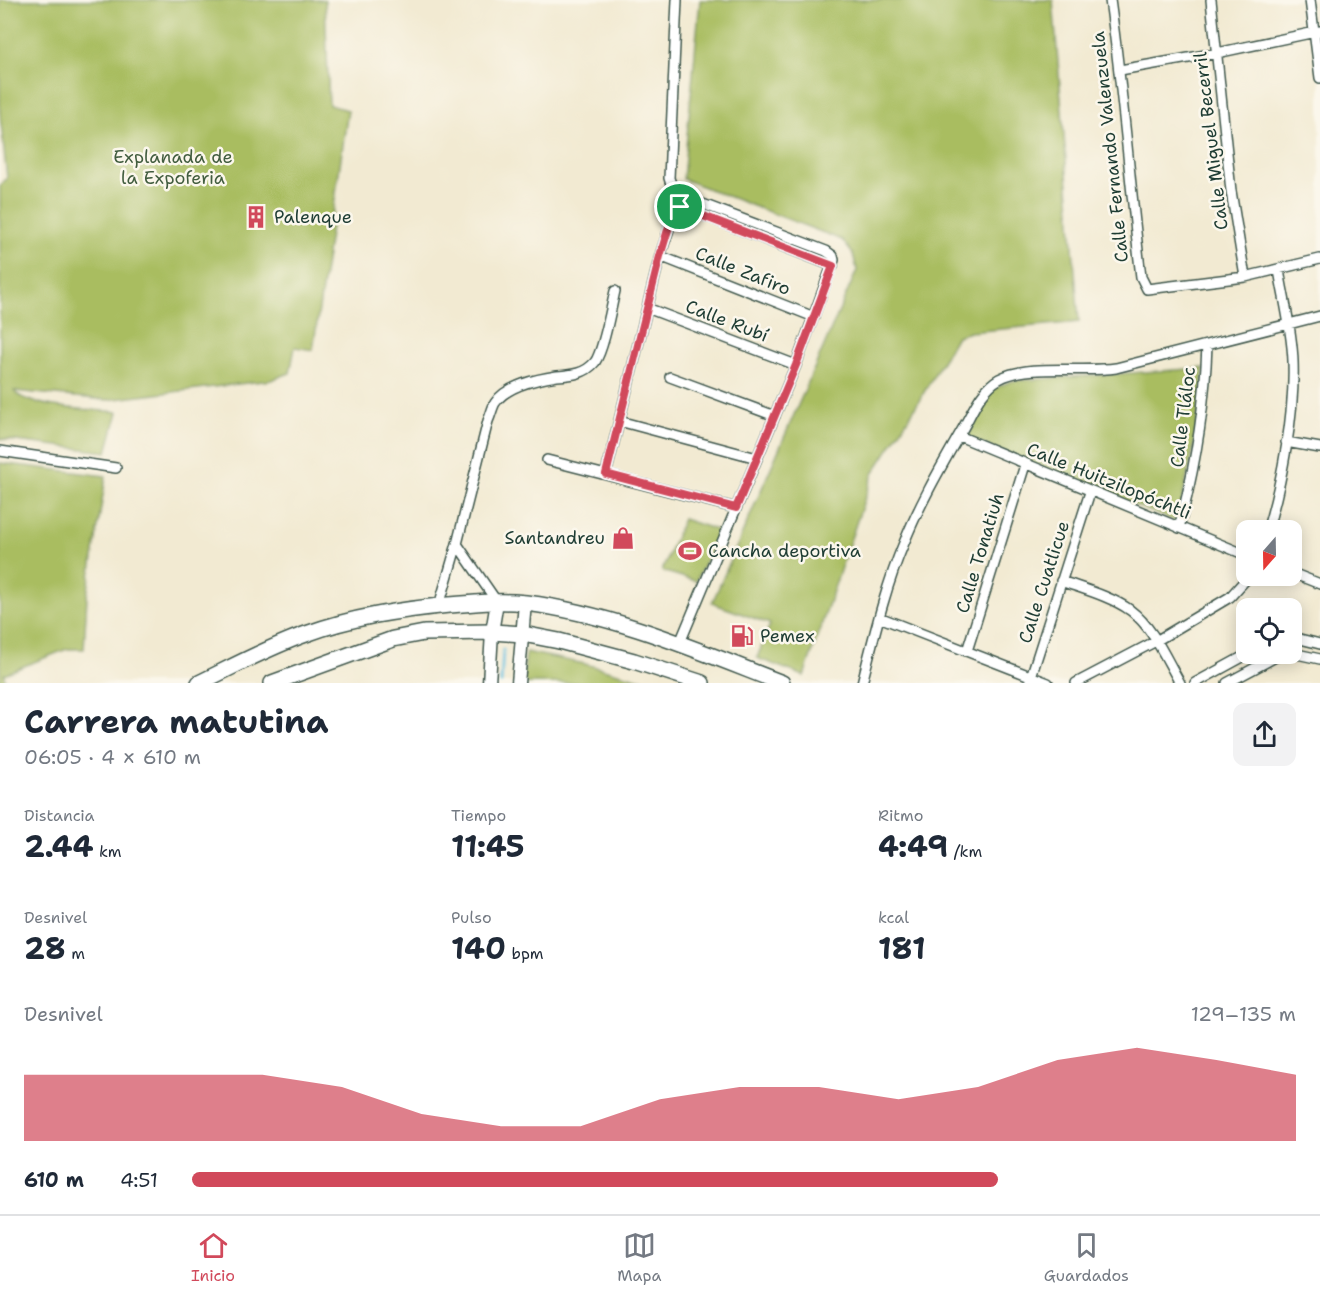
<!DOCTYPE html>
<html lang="es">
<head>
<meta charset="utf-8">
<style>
	:root { --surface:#fff; --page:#f2f2f3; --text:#1f2937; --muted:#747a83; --line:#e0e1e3; --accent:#d1495b }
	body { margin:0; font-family:"Shantell Sans",sans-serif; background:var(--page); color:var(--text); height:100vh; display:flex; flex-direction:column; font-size:22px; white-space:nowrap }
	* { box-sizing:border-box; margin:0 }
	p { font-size:20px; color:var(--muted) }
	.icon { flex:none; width:33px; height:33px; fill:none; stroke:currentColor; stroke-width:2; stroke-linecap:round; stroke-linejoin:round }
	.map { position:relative; height:683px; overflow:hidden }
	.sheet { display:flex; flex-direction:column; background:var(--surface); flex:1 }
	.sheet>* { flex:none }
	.needle { width:39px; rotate:200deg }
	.fabs { position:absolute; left:1236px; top:520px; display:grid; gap:12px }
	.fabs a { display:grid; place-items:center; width:66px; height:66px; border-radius:12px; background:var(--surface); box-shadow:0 3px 15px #0003; font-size:30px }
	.pin { position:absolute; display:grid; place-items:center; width:51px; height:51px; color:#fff; margin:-26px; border:3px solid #fff; border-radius:50%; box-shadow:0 2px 6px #0007 }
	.round { display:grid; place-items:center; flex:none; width:63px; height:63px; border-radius:12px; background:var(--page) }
	.head { display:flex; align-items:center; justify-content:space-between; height:102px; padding:0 24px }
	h1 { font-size:33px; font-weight:700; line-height:45px }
	.figures { display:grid; grid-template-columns:repeat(3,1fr); gap:9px; height:102px; padding:6px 24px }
	.figures div { display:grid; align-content:center }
	.figures b { font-size:30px; font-weight:700 }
	.figures small { font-size:16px; font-weight:400 }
	.figures p { font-size:16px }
	.chart { height:168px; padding:12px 24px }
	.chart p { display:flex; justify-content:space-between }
	.chart svg { width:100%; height:108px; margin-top:6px; fill:var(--accent); opacity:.7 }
	ul { padding:0 24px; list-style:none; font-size:20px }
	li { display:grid; grid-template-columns:96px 72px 1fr; align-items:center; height:45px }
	li i { height:15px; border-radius:8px; background:var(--accent) }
	.tab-bar { display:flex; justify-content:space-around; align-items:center; height:84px; border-top:2px solid var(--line); background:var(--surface); font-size:16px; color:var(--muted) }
	.tab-bar a { display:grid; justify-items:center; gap:3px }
	.tab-bar .selected { color:var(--accent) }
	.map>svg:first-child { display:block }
	.green { fill:#a9bd61; stroke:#647d4a; stroke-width:1.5 }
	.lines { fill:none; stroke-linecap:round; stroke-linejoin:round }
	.stream { stroke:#62bfe0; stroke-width:3 }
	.minor-casing { stroke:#3f574c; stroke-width:12 }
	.tertiary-casing { stroke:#3f574c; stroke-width:15 }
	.primary-casing { stroke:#3f574c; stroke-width:18 }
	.minor { stroke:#fff; stroke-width:9 }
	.tertiary { stroke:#fff; stroke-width:12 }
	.primary { stroke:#fff; stroke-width:15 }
	.route-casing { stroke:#fff; stroke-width:12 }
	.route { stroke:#d1495b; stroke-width:8 }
	.labels { text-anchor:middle; stroke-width:5; stroke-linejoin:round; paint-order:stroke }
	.street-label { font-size:18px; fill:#1f3d34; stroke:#fbf7ec }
	.park-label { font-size:18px; fill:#425d3f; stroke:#fbf7ec }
	.poi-label { font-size:18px; fill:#1f3d34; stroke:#fbf7ec; text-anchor:start }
</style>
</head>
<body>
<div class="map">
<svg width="1320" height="683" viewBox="0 0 1320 683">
	<rect width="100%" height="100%" fill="#fbf7ec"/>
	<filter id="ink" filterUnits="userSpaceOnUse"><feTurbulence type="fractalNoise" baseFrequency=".0167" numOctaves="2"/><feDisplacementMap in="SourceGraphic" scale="12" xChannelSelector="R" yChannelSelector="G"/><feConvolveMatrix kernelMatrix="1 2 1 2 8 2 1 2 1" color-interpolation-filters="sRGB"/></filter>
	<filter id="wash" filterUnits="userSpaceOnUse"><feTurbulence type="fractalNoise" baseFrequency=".008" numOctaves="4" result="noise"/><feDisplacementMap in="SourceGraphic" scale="24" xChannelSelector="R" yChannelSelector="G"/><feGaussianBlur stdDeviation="1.35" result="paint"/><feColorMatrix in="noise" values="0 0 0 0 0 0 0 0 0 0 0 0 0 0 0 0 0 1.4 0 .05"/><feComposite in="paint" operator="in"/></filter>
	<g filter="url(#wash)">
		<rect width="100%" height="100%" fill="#f2ead2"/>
		<path class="green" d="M0,0H325L329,105L348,110L313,350L295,347L290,373L271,380L107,400L14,391C26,408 95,410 118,412L107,452L0,439V186L7,178L0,115Z
			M700,0H1053L1079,322L970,332L957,336L913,411L873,474L804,676L757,658L770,624L712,603L857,270L853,254L842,240L683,179Z
			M1204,368L1193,451L1177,522L967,438L991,390L1011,381Z
			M0,463L106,476L87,596L84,649H67L4,674L5,683H0Z
			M683,519L720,531L696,581L662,571Z
			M526,652L585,664L655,683H523Z"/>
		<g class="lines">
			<path class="stream" d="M501,683L503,650"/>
		</g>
	</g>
	<g filter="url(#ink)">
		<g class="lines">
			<g class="minor-casing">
				<path id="minor" d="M677,0L669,178L673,190L687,198L826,251L833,256L834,260L796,365L679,645
					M1110,0C1123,92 1130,184 1141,277L1147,289L1245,277L1320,259
					M1211,0L1231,191L1245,277
					M1310,0L1320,78
					M1120,70L1217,53L1320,31
					M660,256L814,317
					M647,308L796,365
					M670,377L775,416
					M619,421L757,458
					M959,436L1246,555
					M1286,442L1320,448
					M0,451L116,468
					M547,460L736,508
					M606,474L660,256L676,208L698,213L833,266
					M1179,528C1195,468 1205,407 1207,345
					M1267,531C1282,482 1295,412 1293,361C1292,331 1284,300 1279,270
					M457,544L497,602
					M1292,573L1320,584
					M1061,581C1083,589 1110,596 1130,610C1153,627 1166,659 1180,683
					M439,606L457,544L488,421C491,415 492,408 495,403C507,385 537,379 557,376C572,375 585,374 595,362C604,349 611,308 615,291
					M879,617L1048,683
					M1292,637L1320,644
					M967,651L1025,465
					M1292,653L1320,659
					M862,683C874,636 885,588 904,543C920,503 941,467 962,430C972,413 981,389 999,379C1028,363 1083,373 1116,368L1320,316
					M1029,683L1090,492
					M1076,683L1156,641L1230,597L1249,576
					M1195,683L1248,654
					M1227,683L1281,654"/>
			</g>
			<g class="tertiary-casing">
				<path id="tertiary" d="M489,683L492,632L497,602
					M518,683L525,603"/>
			</g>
			<g class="primary-casing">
				<path id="primary" d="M199,683C234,666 269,647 306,634C352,617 400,610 449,605C474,603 500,600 526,603C614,614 699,651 782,683
					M272,683L393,639L424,633L492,632L523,634L559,641L634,661L702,683"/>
			</g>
			<use href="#minor" class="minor"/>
			<use href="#tertiary" class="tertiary"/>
			<use href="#primary" class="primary"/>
		</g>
	</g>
	<g class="lines" filter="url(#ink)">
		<g class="route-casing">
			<path id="route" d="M680,207L833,266L796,365L736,508L606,474L660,256L674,210Z"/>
		</g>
		<use href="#route" class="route"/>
	</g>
	<defs>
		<g id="building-bare" transform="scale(1.8)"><path d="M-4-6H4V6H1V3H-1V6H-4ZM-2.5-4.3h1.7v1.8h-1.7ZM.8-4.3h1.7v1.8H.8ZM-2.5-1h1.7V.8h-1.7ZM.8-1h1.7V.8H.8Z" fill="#d1495b" stroke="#fbf7ec" stroke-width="2.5" paint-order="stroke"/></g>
		<g id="shop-bare" transform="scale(1.8)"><path d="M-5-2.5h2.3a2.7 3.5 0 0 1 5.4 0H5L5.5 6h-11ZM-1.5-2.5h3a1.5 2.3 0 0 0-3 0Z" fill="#d1495b" stroke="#fbf7ec" stroke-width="2.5" paint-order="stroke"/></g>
		<g id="stadium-bare" transform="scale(1.8)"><path d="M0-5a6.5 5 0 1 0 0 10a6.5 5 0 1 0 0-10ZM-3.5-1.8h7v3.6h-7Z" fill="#d1495b" stroke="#fbf7ec" stroke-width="2.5" paint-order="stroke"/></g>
		<g id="fuel-bare" transform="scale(1.8)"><path d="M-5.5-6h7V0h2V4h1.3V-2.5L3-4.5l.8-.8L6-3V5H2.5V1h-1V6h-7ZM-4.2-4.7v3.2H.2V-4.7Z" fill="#d1495b" stroke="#fbf7ec" stroke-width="2.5" paint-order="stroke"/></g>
	</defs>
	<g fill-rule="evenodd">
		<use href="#building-bare" x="256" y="217"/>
		<use href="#shop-bare" x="623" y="538"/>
		<use href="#stadium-bare" x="690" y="551"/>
		<use href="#fuel-bare" x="742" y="636"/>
	</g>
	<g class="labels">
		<g class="street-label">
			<text transform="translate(1211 141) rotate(-97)" y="6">Calle Miguel Becerril</text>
			<text transform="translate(1110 147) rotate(-96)" y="6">Calle Fernando Valenzuela</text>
			<text transform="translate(743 271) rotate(22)" y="6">Calle Zafiro</text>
			<text transform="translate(727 321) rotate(21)" y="6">Calle Rubí</text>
			<text transform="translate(1183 417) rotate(-83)" y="6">Calle Tláloc</text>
			<text transform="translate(1109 481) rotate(22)" y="6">Calle Huitzilopóchtli</text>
			<text transform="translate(980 553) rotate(-73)" y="6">Calle Tonatiuh</text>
			<text transform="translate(1044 582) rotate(-72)" y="6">Calle Cuatlicue</text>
		</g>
		<g class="park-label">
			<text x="173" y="163">Explanada de<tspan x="173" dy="21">la Expoferia</tspan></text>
		</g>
		<g class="poi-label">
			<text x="274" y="223">Palenque</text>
			<text x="605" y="544" text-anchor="end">Santandreu</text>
			<text x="708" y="557">Cancha deportiva</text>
			<text x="760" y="642">Pemex</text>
		</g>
	</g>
</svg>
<div class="fabs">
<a><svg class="needle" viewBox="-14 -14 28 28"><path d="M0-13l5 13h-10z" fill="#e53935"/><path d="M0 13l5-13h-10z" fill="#747a83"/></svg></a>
<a><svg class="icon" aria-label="locate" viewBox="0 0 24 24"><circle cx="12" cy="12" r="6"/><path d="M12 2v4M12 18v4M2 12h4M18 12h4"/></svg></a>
</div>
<div class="pin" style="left:680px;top:207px;background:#1e9e55"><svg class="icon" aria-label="arrive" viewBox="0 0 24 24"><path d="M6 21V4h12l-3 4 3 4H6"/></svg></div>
</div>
<section class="sheet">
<div class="head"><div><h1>Carrera matutina</h1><p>06:05 · 4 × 610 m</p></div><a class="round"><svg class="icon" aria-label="share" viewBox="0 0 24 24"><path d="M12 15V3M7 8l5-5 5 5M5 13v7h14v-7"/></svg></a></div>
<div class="figures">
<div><p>Distancia</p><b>2.44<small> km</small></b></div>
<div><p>Tiempo</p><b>11:45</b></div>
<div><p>Ritmo</p><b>4:49<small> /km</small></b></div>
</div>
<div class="figures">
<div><p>Desnivel</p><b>28<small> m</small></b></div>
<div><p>Pulso</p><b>140<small> bpm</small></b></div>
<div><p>kcal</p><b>181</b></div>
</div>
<div class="chart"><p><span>Desnivel</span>129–135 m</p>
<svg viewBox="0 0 160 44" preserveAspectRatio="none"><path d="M0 44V17L10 17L20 17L30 17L40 22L50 33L60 38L70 38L80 27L90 22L100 22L110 27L120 22L130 11L140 6L150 11L160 17V44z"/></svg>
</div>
<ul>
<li><b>610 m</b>4:51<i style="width:73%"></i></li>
</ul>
</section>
<nav class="tab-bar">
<a class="selected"><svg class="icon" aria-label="home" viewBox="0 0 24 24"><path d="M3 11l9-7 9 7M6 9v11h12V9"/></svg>Inicio</a>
<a><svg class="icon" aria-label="map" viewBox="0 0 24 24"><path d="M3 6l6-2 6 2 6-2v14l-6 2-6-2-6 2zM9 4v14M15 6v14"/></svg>Mapa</a>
<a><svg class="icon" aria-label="saved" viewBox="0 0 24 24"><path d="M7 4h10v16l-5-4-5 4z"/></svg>Guardados</a>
</nav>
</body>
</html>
